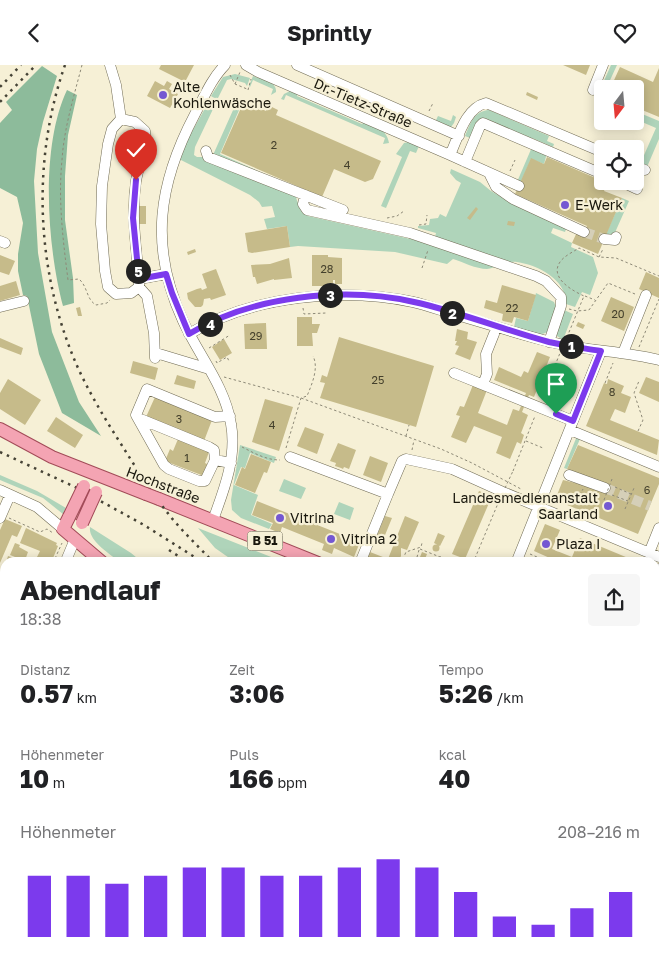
<!DOCTYPE html>
<html lang="de">
<head>
<meta charset="utf-8">
<style>
	:root { --surface:#fff; --page:#f6f6f6; --text:#202124; --muted:#757577; --accent:#7c3aed }
	body { margin:0; font-family:"Golos Text",sans-serif; background:var(--page); color:var(--text); height:100vh; display:flex; flex-direction:column; font-size:19px; white-space:nowrap }
	* { box-sizing:border-box; margin:0 }
	p { font-size:16px; color:var(--muted) }
	.icon { flex:none; width:28px; height:28px; fill:none; stroke:currentColor; stroke-width:2; stroke-linecap:round; stroke-linejoin:round }
	.map { position:relative; flex:1; overflow:hidden }
	.panel { position:absolute; left:0px; top:492px; width:660px; height:406px; display:flex; flex-direction:column; background:var(--surface); border-radius:15px 15px 0 0; box-shadow:0 2px 12px #0003 }
	.panel>* { flex:none }
	.needle { width:32px; rotate:196deg }
	.controls { position:absolute; left:594px; top:15px; display:grid; gap:10px }
	.controls a { display:grid; place-items:center; width:50px; height:50px; border-radius:5px; background:var(--surface); box-shadow:0 2px 12px #0003; font-size:25px }
	.pin { position:absolute; display:grid; place-items:center; width:42px; height:42px; color:#fff; margin:-51px -21px; border-radius:50% 50% 50% 0; rotate:-45deg; box-shadow:0 0 5px #0007 }
	.pin .icon { rotate:45deg }
	.km { position:absolute; width:25px; height:25px; margin:-12px; border-radius:50%; background:#222; color:#fff; font-size:14px; line-height:25px; text-align:center }
	.round { display:grid; place-items:center; flex:none; width:52px; height:52px; border-radius:5px; background:var(--page) }
	.headline { display:flex; align-items:center; justify-content:space-between; height:85px; padding:0 20px }
	h1 { font-size:28px; font-weight:700; line-height:38px }
	.metrics { display:grid; grid-template-columns:repeat(3,1fr); gap:8px; height:85px; padding:5px 20px }
	.metrics div { display:grid; align-content:center }
	.metrics b { font-size:25px; font-weight:700 }
	.metrics small { font-size:14px; font-weight:400 }
	.metrics p { font-size:14px }
	.chart { height:140px; padding:10px 20px }
	.chart p { display:flex; justify-content:space-between }
	.chart svg { width:100%; height:90px; margin-top:5px; stroke:var(--accent); stroke-width:6 }
	header { display:flex; justify-content:space-between; align-items:center; height:65px; padding:0 20px; background:var(--surface); font-size:22px; font-weight:700 }
	.map>svg:first-child { display:block }
	.green { fill:#afd4ba }
	.forest { fill:#8dbb9b }
	.building { fill:#c6bb8a }
	.lines { fill:none; stroke-linecap:round; stroke-linejoin:round }
	.minor-tunnel { stroke:#d5cfb8; stroke-width:10; stroke-dasharray:10 5; stroke-linecap:butt }
	.minor-casing { stroke:#706b54; stroke-width:11 }
	.major-casing { stroke:#a24b58; stroke-width:14 }
	.path { stroke:#8d8977; stroke-width:1; stroke-dasharray:2.5 2.5; stroke-linecap:butt }
	.minor { stroke:#fff; stroke-width:10 }
	.major { stroke:#f4a4b3; stroke-width:12 }
	.rail { stroke:#464336; stroke-width:2.5; stroke-dasharray:2.5 5; stroke-linecap:butt }
	.major-bridge-casing { stroke:#a24b58; stroke-width:14; stroke-linecap:butt }
	.path-bridge { stroke:#8d8977; stroke-width:1; stroke-dasharray:2.5 2.5; stroke-linecap:butt }
	.major-bridge { stroke:#f4a4b3; stroke-width:12 }
	.route-casing { stroke:#fff; stroke-width:10 }
	.route { stroke:#7c3aed; stroke-width:6 }
	.poi-dot { fill:#7458d2; stroke:#f6f0d6; stroke-width:2 }
	.labels { text-anchor:middle; stroke-width:4.5; stroke-linejoin:round; paint-order:stroke }
	.number-label { font-size:11px; fill:#44402c }
	.shield { fill:#f6f0d6; stroke:#5b5849; stroke-width:1 }
	.shield-label { font-size:12px; font-weight:bold; fill:#19170d }
	.poi-label { font-size:14px; fill:#19170d; stroke:#f6f0d6; text-anchor:start }
	.street-label { font-size:14px; fill:#19170d; stroke:#f6f0d6 }
</style>
</head>
<body>
<header><svg class="icon" aria-label="back" viewBox="0 0 24 24"><path d="M15 5l-7 7 7 7"/></svg>Sprintly<svg class="icon" aria-label="heart" viewBox="0 0 24 24"><path d="M12 20l-8-8c-3-5 5-10 8-4 3-6 11-1 8 4z"/></svg></header>
<div class="map">
<svg width="659" height="898" viewBox="0 0 659 898">
	<rect width="100%" height="100%" fill="#f6f0d6"/>
	<path class="green" d="M611,0H617L606,24H602V39L595,36Z
		M235,9L250,13L247,21L245,18L231,14L227,15L217,35L211,31L223,12Z
		M253,11L258,13L259,11C266,15 277,18 276,27L271,30L273,24L253,15L250,22L249,21Z
		M292,25L298,28L297,31L362,59L364,57C375,61 387,64 389,78L383,79L385,73L286,30L284,35L281,34L284,29Z
		M238,34L243,36L220,89L294,122C296,135 298,142 308,151L433,179L436,168L418,163V161L429,160L430,154L438,153L440,149L446,152L461,118L456,115L450,108L451,104L480,117L491,126L508,136L566,164L565,167L553,163L551,168L572,178L571,182L593,192L598,208L590,230L582,227L575,242L566,239C567,215 538,200 517,197C507,195 497,203 487,204C476,204 463,197 453,194L447,199L395,187L298,181L290,182L287,161L267,164L264,154L275,152L272,141L262,142L259,137L250,130L179,94L189,72L208,38L214,42L195,82L194,90L197,92H202L215,97L213,90Z
		M489,45L549,71L547,76L554,79L553,82L532,73L531,74L486,55L470,73L465,71C470,59 474,46 489,45Z
		M635,46L659,56V74L647,102L635,97L636,95L641,97L656,63L635,54Z
		M453,50L456,52L454,58L451,62H448L435,57L438,51L451,56Z
		M409,77L419,81L416,88L410,86L386,143L381,141L402,92L396,89L404,78Z
		M532,82L547,88L544,99L531,94L520,119L517,117Z
		M622,133L629,136L613,172L606,169Z
		M536,228L554,237L556,242L548,266C540,274 524,265 514,262L516,253L528,256Z
		M564,245L573,249L563,275L557,271L556,268Z
		M577,371L580,374L567,404L564,403Z
		M240,380L276,392L274,398L250,388L245,403L241,402L234,420L258,430L251,450L272,459L269,464L241,453L232,445L231,435Z
		M0,410L37,426L66,443L63,449L43,433L0,415Z
		M284,414L306,423L301,434L279,426Z
		M339,437L354,443L350,455L334,449Z
		M90,462L131,488L142,497H120C110,489 88,476 90,462Z
		M198,463L284,497H235L215,483Z
		M5,569V787L0,798V581Z
		M610,894H639L636,898H619Z"/>
	<path class="forest" d="M42,1L57,11L43,57L37,84L34,116L38,188L52,267L79,337L101,371L62,348L39,289L27,231L23,230L18,206V189L23,158L17,132L0,123V58L12,45L6,37Z
		M67,25L77,30L68,70L65,111V155L73,213L74,238L63,241C47,181 40,82 67,25Z"/>
	<path class="building" d="M161,0H194L185,17L159,4Z
		M563,0H590L586,10Z
		M620,2L653,17L659,3V52L635,42V24H610Z
		M155,16L164,21L167,16L172,19L169,24L178,29L170,43L147,31Z
		M527,27L538,32L537,35L526,30Z
		M244,36L266,46L268,40L278,45L276,50L381,96L373,114L365,117L334,104L322,132L221,88Z
		M547,92L607,118L604,126L622,133L598,189L572,178L577,167L583,170L587,161L515,129L531,93L544,99Z
		M139,141H146V159H139Z
		M476,142L478,144L470,155L467,153Z
		M508,156L515,157L514,161L507,160Z
		M287,161L290,182L252,188L248,187L245,168Z
		M195,184L196,187L188,190L187,187Z
		M0,190L15,196L9,210L0,207Z
		M312,190H328V192L342,193V219H335V215H333V218H328L327,221H312Z
		M289,193L292,213L274,215V214L257,219L255,212H253L251,200L270,199Z
		M216,204L226,230L211,235L210,233L204,234L203,240L201,242H195L188,234L187,228L197,224L201,223L202,225L207,223L202,209Z
		M646,207L659,213V233L639,224Z
		M16,216L20,230L0,236V221Z
		M502,220L536,230L528,256L514,252L512,258L503,256L502,255L503,249L484,243L486,235L497,238Z
		M611,232L634,242L624,266L601,256Z
		M80,242L82,251H78L76,243Z
		M297,252H312V259H320L317,268H312L313,281H297Z
		M578,257L585,260L583,264L576,261Z
		M266,258L267,284H245L244,259Z
		M457,264L468,267L467,274L477,277L470,295L455,289L459,281L455,280L457,276H455Z
		M339,272L434,301L416,362L320,333L325,318L320,317L322,310L327,312Z
		M0,273L23,283L21,290L0,282Z
		M224,274L232,288L220,295L212,282Z
		M537,287L550,292L534,332L529,330L522,347L528,350L521,368L524,370L521,379L517,377L510,394L496,388L502,372L474,361L466,378L451,372L460,351L456,350L460,341L464,342L473,320L487,325L478,348L507,360L513,344L519,346L526,328L494,315L499,302L521,312L524,306L528,308Z
		M133,296L158,303L155,315L130,308Z
		M177,310L196,316L194,324L174,319Z
		M646,312L659,317V337L639,328Z
		M8,314L41,335L25,360L0,344V328Z
		M608,314L624,321L621,328L631,332L625,348L615,344L610,355L659,375L657,390L586,361L604,318L607,319Z
		M155,332L212,355L204,376L146,352Z
		M265,334L293,342L279,386L252,377Z
		M56,352L83,370L75,383L47,366Z
		M305,362L324,369L317,389L297,381Z
		M178,374L209,387L205,398L209,400L204,411L165,396L170,384L173,386Z
		M338,378L356,385L349,404L344,402L343,404L341,403L335,401L336,398L330,396Z
		M578,380L659,413V419L638,469L555,435L563,415L604,425L606,420L567,404Z
		M251,389L271,397L267,408L264,407L255,428L235,420L242,402L245,404Z
		M370,391L388,398L381,417L363,410Z
		M479,426L492,431L465,494L452,489Z
		M257,436L360,477L354,492L334,483L332,489L322,485L324,479L282,462L280,468L270,464L273,458L252,450Z
		M385,451L392,453L383,475L376,473Z
		M405,451L419,457L407,485L401,483V491L399,495L397,498H365L370,487L388,494Z
		M5,454L22,461L17,472L12,470L0,498V465Z
		M545,459L560,465L552,484L572,492L580,473L633,495L632,498H561L534,486Z
		M26,463L57,478L56,480L58,481L51,498L37,492L40,486L20,478Z
		M438,468L445,471L440,481L434,478Z
		M15,478L20,480L19,482L28,487L24,498H6L8,491L14,493L15,492L10,490Z
		M432.5 483a3.5 3.5 0 1 1 7 0a3.5 3.5 0 1 1-7 0Z
		M422,487L427,489L425,494L420,492Z
		M5,499V517L0,528V512Z
		M659,566V608L655,617V575Z
		M2,584L5,585V591L0,589Z
		M655,656L659,657V672L655,671Z
		M655,678L659,679L655,689Z
		M655,726L659,728V742L655,740Z
		M3,834L5,835V863L2,869L0,867V841Z
		M23,894H36L29,898H22L21,895Z
		M58,894H84L77,898H50Z
		M128,894H140L143,898H130Z
		M162,894H175L178,898H166Z
		M280,894H305L311,898H287Z
		M389,894H411L409,897L411,898H387Z
		M476,894H503L509,898H473Z"/>
	<g class="lines">
		<path class="minor-tunnel" d="M584,167L604,174
			M605,423L650,441"/>
		<g class="minor-casing">
			<path id="minor" d="M110,0L116,20L121,54L112,64L108,79L102,121L101,159L105,206L108,222L116,229L131,228L139,222V214L166,209
				M246,0L258,7L450,90C458,73 465,43 486,38L602,87
				M297,0L459,71
				M593,25L603,0
				M121,54L135,57L145,66C146,83 139,99 136,116C131,149 136,181 139,214
				M206,86L208,92L343,145
				M450,90L519,121
				M465,97L480,61L483,58L602,109
				M635,101L645,105
				M489,108L496,122L513,134L584,167
				M620,116L637,124
				M305,130L303,139L307,145L410,168L536,211L546,216L561,232V241L549,277
				M604,174L615,175L616,172
				M0,176L5,178
				M139,222L147,231L154,268L155,293
				M0,242L24,236
				M189,269C251,231 342,222 413,237C426,240 440,245 453,249C485,258 518,269 551,277C586,286 624,286 659,295
				M156,288L209,304
				M623,288L646,230
				M454,308L573,356
				M483,319L487,309L486,289L494,269
				M138,353L209,382L214,385L215,395L231,398
				M570,365L659,402
				M290,392L388,429L402,396L406,394L452,404L503,427L659,492
				M215,395L205,416H199L169,404L164,400L136,350L147,324L215,352L230,351
				M569,410L605,423
				M0,425L37,442L63,464
				M0,453L10,430
				M213,455C224,425 237,392 231,359C225,321 199,291 183,256C149,182 158,119 195,49C204,32 212,13 225,0
				M649,488L659,463
				M65,498L75,474
				M360,498L388,429
				M516,498L601,286
				M658,507L659,504
				M655,720L659,722
				M0,886L5,883
				M332,894L337,897
				M450,894V898
				M89,898L96,894
				M202,898L210,894
				M363,898L366,894"/>
		</g>
		<g class="major-casing">
			<path id="major" d="M0,364L52,392L146,429
				M159,434L318,498
				M69,452L63,464L103,498
				M655,641L659,643
				M574,894L580,898"/>
		</g>
		<path class="path" d="M82,0C74,31 64,63 62,95C58,135 63,175 68,215L79,214C88,222 86,234 96,240L107,238L110,235
			M230,10L235,19L247,24
			M235,19L240,7
			M248,25L251,14
			M429,46L433,38
			M510,106L515,95
			M387,153L397,151L404,146
			M419,160L426,159L427,150
			M599,192L603,184
			M422,203L428,185
			M585,231L595,235
			M303,243L304,249L326,248
			M569,244L577,246L589,245L608,218L635,229
			M567,272L584,231C573,226 549,213 560,197C564,191 573,187 579,183L599,192L616,193L659,211
			M639,282L659,234
			M209,283L230,270
			M216,296L217,298L227,292L229,296
			M224,312L301,333L441,384L472,398L521,424
			M605,318L613,298
			M542,333L560,288
			M638,366L643,355L634,328L639,316
			M406,371L409,360
			M526,376L543,383
			M242,382C254,388 266,395 280,395
			M286,383L301,333L307,331C312,319 319,303 313,291
			M412,385L414,375
			M513,406L535,351
			M615,422L631,429
			M580,430L583,424
			M612,430L628,436
			M9,453L40,467L47,464L53,468
			M420,484L440,492L441,490
			M419,485L417,492L425,495
			M530,489L551,498
			M441,493L451,498
			M399,495L402,496L406,487L421,482L422,478
			M53,498L62,478
			M473,498L499,436
			M655,626L659,617
			M0,679H5
			M16,894L19,898
			M119,894L120,896L123,894L126,898
			M157,894L160,898"/>
		<use href="#minor" class="minor"/>
		<use href="#major" class="major"/>
		<path class="rail" d="M65,0C31,97 36,209 78,303C90,329 105,354 121,379C136,403 152,428 170,451C183,467 199,482 214,498
			M0,22L21,0
			M0,37L36,0
			M0,387L75,422L144,460L204,498
			M169,485L189,498
			M655,792L659,794
			M655,802L659,805"/>
		<g class="major-bridge-casing">
			<path id="major-bridge" d="M146,429L159,434
				M69,452L84,421
				M82,458L96,427"/>
		</g>
		<path class="path-bridge" d="M505,423L513,406
			M604,435L612,414
			M625,444L634,423"/>
		<use href="#major-bridge" class="major-bridge"/>
	</g>
	<g class="lines">
		<g class="route-casing">
			<path id="route" d="M136,115L133,153L139,214L166,209L172,228L189,269C251,231 344,221 414,237C460,247 504,265 549,277C566,281 584,283 601,286L573,356L556,349"/>
		</g>
		<use href="#route" class="route"/>
	</g>
	<g class="poi-dot">
		<circle cx="163" cy="30" r="5"/>
		<circle cx="565" cy="140" r="5"/>
		<circle cx="608" cy="441" r="5"/>
		<circle cx="280" cy="453" r="5"/>
		<circle cx="331" cy="474" r="5"/>
		<circle cx="546" cy="479" r="5"/>
	</g>
	<g class="labels">
		<g class="number-label">
			<text x="274" y="84">2</text>
			<text x="347" y="104">4</text>
			<text x="327" y="208">28</text>
			<text x="512" y="247">22</text>
			<text x="618" y="253">20</text>
			<text x="256" y="275">29</text>
			<text x="378" y="319">25</text>
			<text x="612" y="331">8</text>
			<text x="179" y="358">3</text>
			<text x="272" y="364">4</text>
			<text x="187" y="397">1</text>
			<text x="647" y="429">6</text>
		</g>
		<rect class="shield" x="247.5" y="466.5" width="35" height="19" rx="4"/>
		<g class="shield-label">
			<text x="265" y="480">B 51</text>
		</g>
		<g class="poi-label">
			<text x="173" y="27">Alte<tspan x="173" dy="16">Kohlenwäsche</tspan></text>
			<text x="575" y="145">E-Werk</text>
			<text x="598" y="438" text-anchor="end">Landesmedienanstalt<tspan x="598" dy="16">Saarland</tspan></text>
			<text x="290" y="458">Vitrina</text>
			<text x="341" y="479">Vitrina 2</text>
			<text x="556" y="484">Plaza I</text>
		</g>
		<g class="street-label">
			<text transform="translate(363 38) rotate(23)" y="5">Dr.-Tietz-Straße</text>
			<text transform="translate(163 420) rotate(21)" y="5">Hochstraße</text>
		</g>
	</g>
</svg>
<div class="controls">
<a><svg class="needle" viewBox="-14 -14 28 28"><path d="M0-13l5 13h-10z" fill="#e53935"/><path d="M0 13l5-13h-10z" fill="#757577"/></svg></a>
<a><svg class="icon" aria-label="locate" viewBox="0 0 24 24"><circle cx="12" cy="12" r="6"/><path d="M12 2v4M12 18v4M2 12h4M18 12h4"/></svg></a>
</div>
<div class="pin" style="left:556px;top:349px;background:#1e9e55"><svg class="icon" aria-label="arrive" viewBox="0 0 24 24"><path d="M6 21V4h12l-3 4 3 4H6"/></svg></div>
<div class="pin" style="left:136px;top:115px;background:#d93025"><svg class="icon" aria-label="check" viewBox="0 0 24 24"><path d="M5 12l5 5 9-10"/></svg></div>
<b class="km" style="left:571px;top:281px">1</b>
<b class="km" style="left:452px;top:248px">2</b>
<b class="km" style="left:330px;top:230px">3</b>
<b class="km" style="left:210px;top:259px">4</b>
<b class="km" style="left:138px;top:206px">5</b>
<section class="panel">
<div class="headline"><div><h1>Abendlauf</h1><p>18:38</p></div><a class="round"><svg class="icon" aria-label="share" viewBox="0 0 24 24"><path d="M12 15V3M7 8l5-5 5 5M5 13v7h14v-7"/></svg></a></div>
<div class="metrics">
<div><p>Distanz</p><b>0.57<small> km</small></b></div>
<div><p>Zeit</p><b>3:06</b></div>
<div><p>Tempo</p><b>5:26<small> /km</small></b></div>
</div>
<div class="metrics">
<div><p>Höhenmeter</p><b>10<small> m</small></b></div>
<div><p>Puls</p><b>166<small> bpm</small></b></div>
<div><p>kcal</p><b>40</b></div>
</div>
<div class="chart"><p><span>Höhenmeter</span>208–216 m</p>
<svg viewBox="0 0 160 44" preserveAspectRatio="none"><path d="M5 44V14M15 44V14M25 44V18M35 44V14M45 44V10M55 44V10M65 44V14M75 44V14M85 44V10M95 44V6M105 44V10M115 44V22M125 44V34M135 44V38M145 44V30M155 44V22"/></svg>
</div>
</section>
</div>
</body>
</html>
